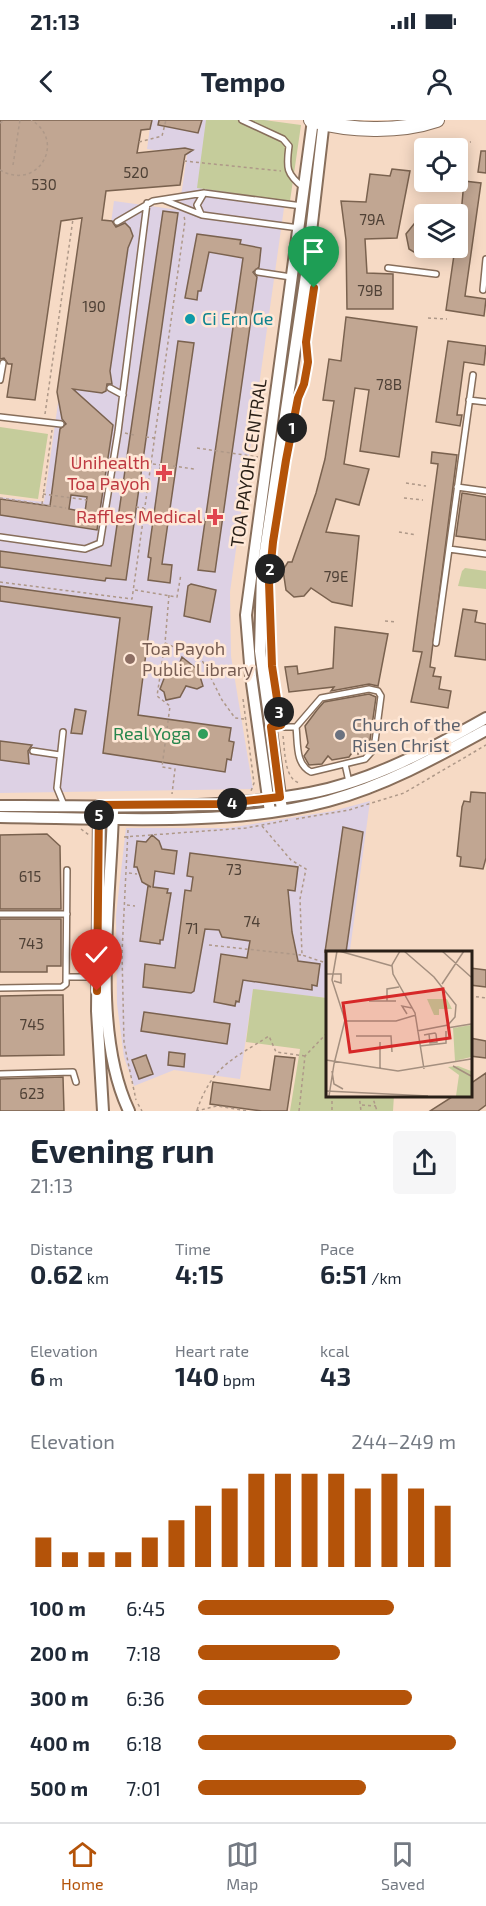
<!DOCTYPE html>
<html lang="en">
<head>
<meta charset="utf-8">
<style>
	:root { --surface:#fff; --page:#f6f6f7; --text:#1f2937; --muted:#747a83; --line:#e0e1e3; --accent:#b45309 }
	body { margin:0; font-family:"Exo 2",sans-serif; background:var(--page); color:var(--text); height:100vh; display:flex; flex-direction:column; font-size:22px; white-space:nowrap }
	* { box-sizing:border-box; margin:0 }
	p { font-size:20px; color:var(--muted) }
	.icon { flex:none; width:33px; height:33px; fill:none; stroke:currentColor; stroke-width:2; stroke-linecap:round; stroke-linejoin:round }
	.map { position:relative; height:991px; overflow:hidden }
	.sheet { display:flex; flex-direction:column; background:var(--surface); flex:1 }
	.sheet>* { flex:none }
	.buttons { position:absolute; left:414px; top:18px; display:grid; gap:12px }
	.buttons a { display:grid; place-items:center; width:54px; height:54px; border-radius:6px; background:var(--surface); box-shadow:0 3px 15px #0003; font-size:30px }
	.pin { position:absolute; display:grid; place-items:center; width:51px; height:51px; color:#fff; margin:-62px -26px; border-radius:50% 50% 50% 0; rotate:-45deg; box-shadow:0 0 6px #0007 }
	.pin .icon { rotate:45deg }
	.km { position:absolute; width:30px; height:30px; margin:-15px; border-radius:50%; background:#222; color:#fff; font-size:16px; line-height:30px; text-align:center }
	.round { display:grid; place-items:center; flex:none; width:63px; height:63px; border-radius:6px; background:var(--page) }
	.headline { display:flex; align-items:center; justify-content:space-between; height:102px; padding:0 30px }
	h1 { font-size:33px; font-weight:700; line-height:45px }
	.figures { display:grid; grid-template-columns:repeat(3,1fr); gap:9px; height:102px; padding:6px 30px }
	.figures div { display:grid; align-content:center }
	.figures b { font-size:26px; font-weight:700 }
	.figures small { font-size:16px; font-weight:400 }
	.figures p { font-size:16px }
	.chart { height:168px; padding:12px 30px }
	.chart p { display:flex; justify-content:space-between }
	.chart svg { width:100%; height:108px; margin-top:6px; stroke:var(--accent); stroke-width:6 }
	ul { padding:0 30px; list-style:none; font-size:20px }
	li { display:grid; grid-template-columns:96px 72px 1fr; align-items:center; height:45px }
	li i { height:15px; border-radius:8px; background:var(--accent) }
	.status { display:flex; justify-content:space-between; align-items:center; height:42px; padding:0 30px; background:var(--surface); direction:ltr }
	.status svg { height:16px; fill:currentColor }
	header { display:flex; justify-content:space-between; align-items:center; height:78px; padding:0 30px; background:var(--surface); font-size:27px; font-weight:700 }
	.dock { display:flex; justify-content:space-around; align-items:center; height:84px; border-top:2px solid var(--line); background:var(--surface); font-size:16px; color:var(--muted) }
	.dock a { display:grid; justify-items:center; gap:3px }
	.dock .on { color:var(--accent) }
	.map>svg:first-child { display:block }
	.commercial { fill:#ddd1e4 }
	.green { fill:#c5cc9b }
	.building { fill:#c1a692; stroke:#7a624f; stroke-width:1.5; fill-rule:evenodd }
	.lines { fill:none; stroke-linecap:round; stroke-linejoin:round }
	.service-casing { stroke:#876e5b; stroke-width:8 }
	.minor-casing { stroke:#876e5b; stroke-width:14 }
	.tertiary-casing { stroke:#876e5b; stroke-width:16 }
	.path { stroke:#ae9888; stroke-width:1.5; stroke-dasharray:3 3; stroke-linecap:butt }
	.service { stroke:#fff; stroke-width:5 }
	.minor { stroke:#fff; stroke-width:10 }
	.tertiary { stroke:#fff; stroke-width:14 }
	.route-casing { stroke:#fff; stroke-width:12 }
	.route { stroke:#b45309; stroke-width:8 }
	.culture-dot { fill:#0f9aa8; stroke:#ffe8d7; stroke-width:2 }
	.health-dot { fill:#e0444e; stroke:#ffe8d7; stroke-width:2 }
	.education-dot { fill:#8d6e63; stroke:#ffe8d7; stroke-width:2 }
	.leisure-dot { fill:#2e9e5b; stroke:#ffe8d7; stroke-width:2 }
	.worship-dot { fill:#6b7280; stroke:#ffe8d7; stroke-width:2 }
	.labels { text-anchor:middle; stroke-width:5; stroke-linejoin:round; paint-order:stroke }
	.number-label { font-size:15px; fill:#4f4136 }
	.culture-label { font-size:18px; fill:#0d838f; stroke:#ffe8d7; text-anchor:start }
	.health-label { font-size:18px; fill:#be3a42; stroke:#ffe8d7; text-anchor:end }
	.street-label { font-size:18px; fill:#291f17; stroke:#ffe8d7 }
	.education-label { font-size:18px; fill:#785e54; stroke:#ffe8d7; text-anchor:start }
	.worship-label { font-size:18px; fill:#5b616d; stroke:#ffe8d7; text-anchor:start }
	.leisure-label { font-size:18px; fill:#27864d; stroke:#ffe8d7; text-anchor:end }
	.inset-road { fill:none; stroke:#a48f7f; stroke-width:1.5 }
	.view { fill:#d62828; fill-opacity:0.15; stroke:#d62828; stroke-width:3 }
	.inset-edge { fill:none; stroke:#291f17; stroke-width:3 }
</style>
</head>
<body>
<div class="status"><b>21:13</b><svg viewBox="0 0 49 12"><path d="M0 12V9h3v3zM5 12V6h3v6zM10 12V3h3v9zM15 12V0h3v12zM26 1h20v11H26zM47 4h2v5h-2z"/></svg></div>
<header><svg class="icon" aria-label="back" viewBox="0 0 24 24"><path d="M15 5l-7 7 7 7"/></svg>Tempo<svg class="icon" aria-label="person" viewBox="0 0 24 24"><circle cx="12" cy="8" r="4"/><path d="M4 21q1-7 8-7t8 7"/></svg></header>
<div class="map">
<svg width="486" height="991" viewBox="0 0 486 991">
	<rect width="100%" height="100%" fill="#f6dac5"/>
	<path class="commercial" d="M151,0H267L284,7L293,24L230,472L231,536L253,669L0,673V377L44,382L84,100L111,103L114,81L179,90L187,35L147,29Z
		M370,681L350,830L360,832H327V878L253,870L240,959L174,950L134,966L124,937L117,884L116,795L126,708H228L333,691Z"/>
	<path class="green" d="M206,0H264L301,5L290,81L197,68Z
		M0,307L48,314L38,379L0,374Z
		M465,448L486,451V469L458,466L462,451Z
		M253,869L327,878V975H394L393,991H290L300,929L246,922Z"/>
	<path class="building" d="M0,0H152L150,9L141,10L137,33L185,28L193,30L185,35L180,65L106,71L102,100L112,101L116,107L125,103L130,108L133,116L128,128L110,251L112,264H107L106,271L102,273L73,269L113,305L97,410L0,395V379L50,386L60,309L66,304L62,299L57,272L82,98L61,101L35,280L7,277L12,244H8L4,238L0,239ZM71,375L87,377L85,392L69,389Z
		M159,0H202L198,13L158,5Z
		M481,31H486V53L478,52Z
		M392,49L410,51L397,118L365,119L367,153L393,154V189H347L346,120L341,81L366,82L370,54L390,56Z
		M464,61L481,63L465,176L486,179L484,196L446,190L455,128H458Z
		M163,91L178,93L126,460L106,458L105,461L0,447V431L111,446Z
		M418,99H424V130L417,134L409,129L406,114Z
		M197,114L241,120L240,124L261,128L259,147L253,152L257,157L215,452L198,450L243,138L209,132L201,171H198L197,180L185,178Z
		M346,197L417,207L399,337L360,331L369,270L355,268L344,344L369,349L359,385L336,379L326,412L359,416L352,486L332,482L311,468L304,476L294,477L286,470L283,450L288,442H292L316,373L325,339L334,281L323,280L329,239L341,241Z
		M178,221L194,223L162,444L172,445L170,463L148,460L151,438L148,437Z
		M448,221L486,226L484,245L464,242L457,295H462L460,306L436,302Z
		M432,332L457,335L430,547L435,548L433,556L441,557L439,569L451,571L448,588L411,582L422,532L413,531L438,344L431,343Z
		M462,373L486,377V420L456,416Z
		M191,464L216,470L210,502L184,496L188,466Z
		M0,466L152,487L138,595L231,608L229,621L234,622L231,640L227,639L225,652L103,633L120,498L0,481Z
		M463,489L477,491L475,502L486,504V540L455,536Z
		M335,507L388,514L378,566L369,564L331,571L334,567L289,572L285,547L297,546L298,554L333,548Z
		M182,537L198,550L203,566L197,569L186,566L180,577L166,580L164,572L160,569L165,556L176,552Z
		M369,574L376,577L369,627L358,634L354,630L349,637L332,640L328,636L322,644L309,645L304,636L309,629L306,627L308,623L305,606L317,590L324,582Z
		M75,589L86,591L82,614L71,613Z
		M0,621L32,625L28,631L29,644L0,640Z
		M471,672L486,673V738L483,749L460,746L461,737L457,736L462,687L464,681L470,682Z
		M343,707L363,712L346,832H325Z
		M47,714L60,726L61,789H0V715Z
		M152,715L159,721L162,729L177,731L174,754L155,751L153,767L168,769L167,773H171L163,820H160V824L140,821L148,766L151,767L142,762L137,747H134L137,721L146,722Z
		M190,733L298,747L295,771L288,770L292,812L298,841L320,844L317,866L312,865V870L243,860L239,882L236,881L235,886L214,882L221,834L247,838L250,821L222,817L219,810L205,809L194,871L191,873L143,867L145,844L175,848L185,770L191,771L193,757L187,756Z
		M0,799H61V846H47V852H0Z
		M470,848L486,850V867L470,865Z
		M47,875H63L64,935L0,936V876Z
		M144,892L230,904L227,924L141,911Z
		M470,918L486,921V938L470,936Z
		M169,932L185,934L184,947L168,945Z
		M146,935L153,954L139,959L132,940Z
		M275,936L295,938L287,991H262L210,984L213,962L270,970Z
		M486,953V985L478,991H430L455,975H470V964Z
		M63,957L64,991H0V959Z"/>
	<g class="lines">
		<g class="service-casing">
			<path id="service" d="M242,0L283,19L289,26C286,48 286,54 304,68
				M164,80L202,95L299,108
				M201,94L197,85L204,73
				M117,102L153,81L204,73L302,86
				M388,148L436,154
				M258,152L291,157
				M483,170L486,139
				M0,260L3,243
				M110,268L123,275
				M469,280L486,282
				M0,297L61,304
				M457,367L486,371
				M0,417L85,429L100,423L118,312L147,83
				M449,429L486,434
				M436,523L473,255
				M369,569L378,571L381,576L374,629L365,639L311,652C295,644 298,623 296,607L321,578Z
				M271,607H296
				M63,612L57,668L64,685
				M33,631L60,635
				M345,644L349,662
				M0,794H67
				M68,857H97
				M0,868L62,867L66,864L67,750
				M0,954L73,952L76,962"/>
		</g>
		<g class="minor-casing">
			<path id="minor" d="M0,686C103,685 209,692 310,673C372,661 431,629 486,598
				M282,690L260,531L262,451L306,155L324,0
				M99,691L97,891L103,991
				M113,691C111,781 90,909 129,991
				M270,692L251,556L246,495L313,0
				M0,697C101,698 231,707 328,681C384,666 435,638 486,610"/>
		</g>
		<g class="tertiary-casing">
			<path id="tertiary" d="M311,0C349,11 399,13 437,0"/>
		</g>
		<path class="path" d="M0,3L5,0
			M139,22L162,16L166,0
			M452,24L471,22
			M184,41L281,51
			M13,45L20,0
			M0,50C38,72 67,21 31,0
			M428,198L447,199
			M299,275C307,259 308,243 307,225
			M45,294L73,99
			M125,313L134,315
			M146,317L154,318
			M197,328L258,337
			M153,344L161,345
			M173,346L194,349
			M406,363L426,366
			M43,374L87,380
			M0,378L66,388
			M404,378L423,380
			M42,384L52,310
			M136,387L144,388
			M399,412L416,415
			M0,462L132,479L185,101L184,96
			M135,470L177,477L181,454
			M169,475L165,523L202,540L222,580L235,598L244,599
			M385,501L397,502
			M165,523L157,576L170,586L162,647L175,649L172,674
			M277,571L280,596
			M243,579L254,663L251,671
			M283,616C285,630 284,660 300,663
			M296,699L349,690L404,673L486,625
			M262,706L291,740L306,749L300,779L302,835L326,843L327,857
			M81,709L89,715
			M128,710L122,833L124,923L136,980
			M124,717L246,708L289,700
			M129,753L137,754
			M127,785L135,786
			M209,825L301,835
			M470,876L486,878
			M332,975V991
			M359,975L361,991
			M372,975L377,991
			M138,984L142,991
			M362,985L376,986
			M197,990C213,945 232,940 269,916L276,932L305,936
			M196,991L217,986L248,991
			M299,991L305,936L327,913"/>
		<use href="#service" class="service"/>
		<use href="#minor" class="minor"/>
		<use href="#tertiary" class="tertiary"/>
	</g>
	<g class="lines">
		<g class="route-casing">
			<path id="route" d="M97,871L99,685L218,684L280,677L271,607L281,605L272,546L269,462L273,422L286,340L298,278L304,264L308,242L306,222L314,168"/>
		</g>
		<use href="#route" class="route"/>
	</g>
	<circle class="culture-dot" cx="190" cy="199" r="6"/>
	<g class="health-dot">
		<path d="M161 344h6v6h6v6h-6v6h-6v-6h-6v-6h6z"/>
		<path d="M212 388h6v6h6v6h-6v6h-6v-6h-6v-6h6z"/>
	</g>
	<circle class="education-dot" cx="130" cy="539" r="6"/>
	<circle class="leisure-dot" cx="203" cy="614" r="6"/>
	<circle class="worship-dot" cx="340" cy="615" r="6"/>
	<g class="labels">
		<g class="number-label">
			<text x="136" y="58">520</text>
			<text x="44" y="70">530</text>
			<text x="372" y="105">79A</text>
			<text x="370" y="176">79B</text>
			<text x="94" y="192">190</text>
			<text x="389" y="270">78B</text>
			<text x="336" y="462">79E</text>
			<text x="234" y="755">73</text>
			<text x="30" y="762">615</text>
			<text x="252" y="807">74</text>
			<text x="192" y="814">71</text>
			<text x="31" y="829">743</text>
			<text x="32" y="910">745</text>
			<text x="32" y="979">623</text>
		</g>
		<g class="culture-label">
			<text x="202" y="205">Ci Ern Ge</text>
		</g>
		<g class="health-label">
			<text x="150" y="349">Unihealth<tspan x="150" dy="21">Toa Payoh</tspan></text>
			<text x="202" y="403">Raffles Medical</text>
		</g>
		<g class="street-label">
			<text transform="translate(249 343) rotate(-82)" y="6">TOA PAYOH CENTRAL</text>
		</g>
		<g class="education-label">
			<text x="142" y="535">Toa Payoh<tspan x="142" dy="21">Public Library</tspan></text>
		</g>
		<g class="worship-label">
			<text x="352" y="611">Church of the<tspan x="352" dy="21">Risen Christ</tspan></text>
		</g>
		<g class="leisure-label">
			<text x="191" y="620">Real Yoga</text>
		</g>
	</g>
	<g transform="translate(326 831)">
		<rect width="146" height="146" fill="#f6dac5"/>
		<path d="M101,48H121L126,58H113V64H108ZM145,74V106L129,110L127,77ZM132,115L145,120V145H130L133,124L122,116Z" fill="#c5cc9b"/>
		<path class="inset-road" d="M13,0L66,15M74,0L66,14L67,23L89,62L98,118M78,0L108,26L130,54L129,66L122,74L91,80M116,0L145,26M0,23H15V32L8,30M116,33L138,0M43,50H70M61,50V38L73,36M81,63L76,55L86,57M18,70H70L90,64M121,77L145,73M98,84L103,83L109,82L110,83L111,91L104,92L103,83M30,85H65L66,101M54,91V117M94,95L120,92V80M0,109L72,120L145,108M8,113L19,69L6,29L11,0M127,115L145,125M6,120L8,133L17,138M0,140L102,145M3,145L8,113"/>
		<path class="view" d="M117,38L124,87L24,101L17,52Z"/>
		<rect width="146" height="146" class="inset-edge"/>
	</g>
</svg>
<div class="buttons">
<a><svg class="icon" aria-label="locate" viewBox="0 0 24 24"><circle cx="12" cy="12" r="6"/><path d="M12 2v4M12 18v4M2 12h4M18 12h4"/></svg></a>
<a><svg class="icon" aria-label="layers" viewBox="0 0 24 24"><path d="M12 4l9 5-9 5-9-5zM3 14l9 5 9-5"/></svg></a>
</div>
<div class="pin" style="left:314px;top:168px;background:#1e9e55"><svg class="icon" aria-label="arrive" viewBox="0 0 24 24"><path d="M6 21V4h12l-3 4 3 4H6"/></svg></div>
<div class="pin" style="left:97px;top:871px;background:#d93025"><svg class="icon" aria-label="check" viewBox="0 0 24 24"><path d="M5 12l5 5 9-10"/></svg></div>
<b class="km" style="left:292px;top:308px">1</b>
<b class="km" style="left:270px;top:449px">2</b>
<b class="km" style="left:279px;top:592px">3</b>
<b class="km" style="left:232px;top:683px">4</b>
<b class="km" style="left:99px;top:695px">5</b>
</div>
<section class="sheet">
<div class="headline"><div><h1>Evening run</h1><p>21:13</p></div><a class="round"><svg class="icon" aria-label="share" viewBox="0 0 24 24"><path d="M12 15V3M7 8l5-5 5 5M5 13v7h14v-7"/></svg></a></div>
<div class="figures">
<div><p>Distance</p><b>0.62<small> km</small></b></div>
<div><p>Time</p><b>4:15</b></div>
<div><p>Pace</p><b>6:51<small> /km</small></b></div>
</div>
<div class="figures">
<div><p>Elevation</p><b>6<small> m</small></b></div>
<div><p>Heart rate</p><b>140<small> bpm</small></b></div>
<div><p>kcal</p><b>43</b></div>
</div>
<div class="chart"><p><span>Elevation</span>244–249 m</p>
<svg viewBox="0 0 160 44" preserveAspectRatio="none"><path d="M5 44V32M15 44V38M25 44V38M35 44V38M45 44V32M55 44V25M65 44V19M75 44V12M85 44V6M95 44V6M105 44V6M115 44V6M125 44V12M135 44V6M145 44V12M155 44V19"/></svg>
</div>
<ul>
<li><b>100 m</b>6:45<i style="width:76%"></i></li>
<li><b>200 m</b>7:18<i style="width:55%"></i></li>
<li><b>300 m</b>6:36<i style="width:83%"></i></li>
<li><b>400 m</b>6:18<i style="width:100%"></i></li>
<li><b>500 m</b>7:01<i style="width:65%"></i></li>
</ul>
</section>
<nav class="dock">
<a class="on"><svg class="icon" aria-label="home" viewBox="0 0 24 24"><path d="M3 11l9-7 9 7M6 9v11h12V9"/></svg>Home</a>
<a><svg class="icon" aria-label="map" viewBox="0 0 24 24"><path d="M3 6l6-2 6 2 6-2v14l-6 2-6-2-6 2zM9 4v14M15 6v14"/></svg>Map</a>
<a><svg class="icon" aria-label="saved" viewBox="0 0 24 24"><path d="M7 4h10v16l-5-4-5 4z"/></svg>Saved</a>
</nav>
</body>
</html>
